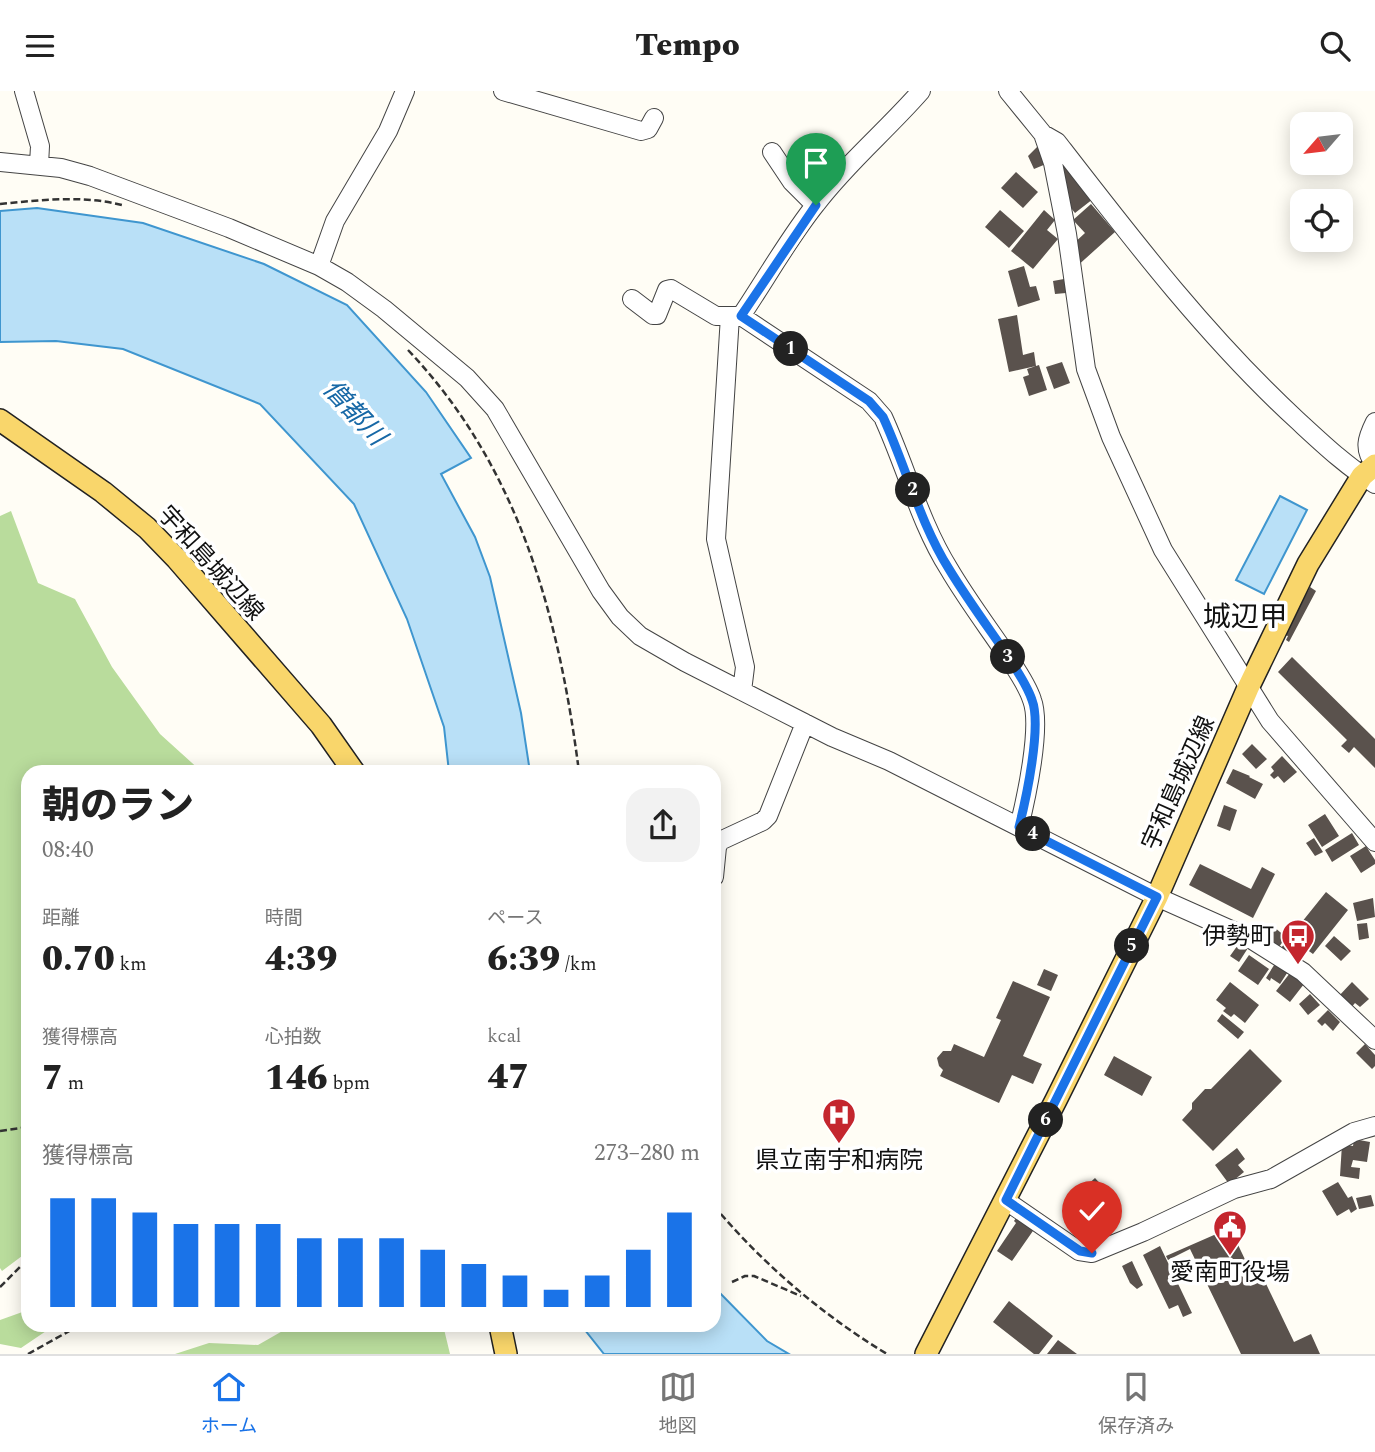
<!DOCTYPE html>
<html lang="ja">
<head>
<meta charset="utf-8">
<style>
	:root { --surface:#fff; --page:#f2f2f2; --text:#222; --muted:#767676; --line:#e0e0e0; --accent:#1a73e8 }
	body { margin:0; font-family:Spectral,"Noto Sans JP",serif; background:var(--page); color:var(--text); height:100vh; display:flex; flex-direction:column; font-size:26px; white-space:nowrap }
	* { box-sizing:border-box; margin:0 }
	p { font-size:23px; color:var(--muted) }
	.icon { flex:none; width:38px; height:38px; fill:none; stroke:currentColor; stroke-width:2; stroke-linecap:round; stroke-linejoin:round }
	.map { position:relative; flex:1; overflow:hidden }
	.panel { position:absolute; left:21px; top:674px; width:700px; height:567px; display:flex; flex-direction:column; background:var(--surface); border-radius:21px; box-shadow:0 4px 18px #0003 }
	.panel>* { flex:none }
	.needle { width:46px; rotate:242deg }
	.controls { position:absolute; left:1290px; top:21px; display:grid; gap:14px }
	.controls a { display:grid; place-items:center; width:63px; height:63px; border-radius:14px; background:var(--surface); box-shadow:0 4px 18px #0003; font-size:35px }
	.pin { position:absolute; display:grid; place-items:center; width:60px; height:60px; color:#fff; margin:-72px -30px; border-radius:50% 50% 50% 0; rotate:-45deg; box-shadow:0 0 7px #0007 }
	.pin .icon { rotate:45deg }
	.km { position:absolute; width:35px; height:35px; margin:-18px; border-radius:50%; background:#222; color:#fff; font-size:19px; line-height:35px; text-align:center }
	.round { display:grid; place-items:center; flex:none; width:74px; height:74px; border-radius:21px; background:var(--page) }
	.head { display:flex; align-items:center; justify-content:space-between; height:119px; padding:0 21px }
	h1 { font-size:38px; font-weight:800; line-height:52px }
	.metrics { display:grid; grid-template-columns:repeat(3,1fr); gap:10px; height:119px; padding:7px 21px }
	.metrics div { display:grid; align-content:center }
	.metrics b { font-size:35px; font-weight:800 }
	.metrics small { font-size:19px; font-weight:400 }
	.metrics p { font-size:19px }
	.chart { height:196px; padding:14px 21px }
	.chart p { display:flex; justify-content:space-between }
	.chart svg { width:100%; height:126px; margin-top:7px; stroke:var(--accent); stroke-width:6 }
	header { display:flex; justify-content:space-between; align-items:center; height:91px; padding:0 21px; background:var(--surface); font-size:32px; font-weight:800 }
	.dock { display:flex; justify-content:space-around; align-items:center; height:98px; border-top:2px solid var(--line); background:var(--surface); font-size:19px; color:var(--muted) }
	.dock a { display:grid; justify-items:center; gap:4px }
	.dock .on { color:var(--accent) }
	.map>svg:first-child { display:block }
	.forest { fill:#b9dc9c }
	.water { fill:#b9e0f7; stroke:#3f96cf; stroke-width:2 }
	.building { fill:#5a524d }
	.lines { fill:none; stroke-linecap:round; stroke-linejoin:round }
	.minor-casing { stroke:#444; stroke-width:20 }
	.major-casing { stroke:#222; stroke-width:24 }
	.path { stroke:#333; stroke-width:2.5; stroke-dasharray:7 3.5; stroke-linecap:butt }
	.minor { stroke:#fff; stroke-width:18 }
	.major { stroke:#f9d66b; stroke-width:21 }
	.route-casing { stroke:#fff; stroke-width:14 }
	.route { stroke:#1a73e8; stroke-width:9 }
	.labels { text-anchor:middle; stroke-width:7; stroke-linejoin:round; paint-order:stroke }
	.street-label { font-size:24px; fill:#111; stroke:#fff }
	.poi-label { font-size:24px; fill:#111; stroke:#fff }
	.water-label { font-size:26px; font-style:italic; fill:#1768a6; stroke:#fff }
	.quarter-label { font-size:28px; fill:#111; stroke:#fff }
</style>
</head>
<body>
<header><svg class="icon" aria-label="menu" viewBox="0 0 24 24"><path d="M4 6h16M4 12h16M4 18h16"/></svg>Tempo<svg class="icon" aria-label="search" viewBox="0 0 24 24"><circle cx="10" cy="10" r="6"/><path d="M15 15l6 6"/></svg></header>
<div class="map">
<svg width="1375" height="1263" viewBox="0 0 1375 1263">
	<rect width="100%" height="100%" fill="#fffdf5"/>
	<path class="forest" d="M11,420L38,492L75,508L112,576L160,643L202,681H28V1163L22,1165L2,1180L0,1177V425Z
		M28,1219V1234H55L21,1257L0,1253V1229Z
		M293,1234H443L450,1263H175L209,1252L258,1254Z"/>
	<path class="water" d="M37,117L143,132L264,173L347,214L426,301L471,367L441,383L475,446L490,486L521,622L530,681H449L444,636L407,528L354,413L260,313L123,258L56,250L0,251V120Z
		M1280,405L1307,419L1264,503L1236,489Z
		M714,1196L767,1250L789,1263H604L581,1234H714Z"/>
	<path class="building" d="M1038,55L1046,73L1034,78L1028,65Z
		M1056,60L1093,108L1075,122L1067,112Z
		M1016,81L1038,101L1023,117L1001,97Z
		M1091,113L1115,141L1075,177L1072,154L1085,142L1073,129Z
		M1000,119L1024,140L1009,157L985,136Z
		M1044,119L1055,129L1047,139L1058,148L1033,178L1011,160Z
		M1024,175L1030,196L1036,195L1040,209L1018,216L1008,180Z
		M1064,188L1066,202L1055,203L1053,190Z
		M1017,224L1023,264L1034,261L1036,275L1009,281L998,228Z
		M1062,271L1070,292L1054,298L1046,276Z
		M1039,274L1047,299L1029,305L1023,286L1029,284L1027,278Z
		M1310,496L1316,500L1289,551L1286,549L1288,545L1285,544Z
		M1292,566L1375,648V677L1354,656L1349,662L1341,655L1347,649L1278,581Z
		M1252,653L1267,668L1256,678L1242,663Z
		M1282,665L1297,681L1284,692L1278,685L1274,688L1270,684L1274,680L1271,676Z
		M1233,678L1250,685L1249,686L1263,693L1255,708L1226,692Z
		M1224,714L1237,719L1230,740L1217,735Z
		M1325,723L1339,745L1322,756L1308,734Z
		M1352,742L1359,754L1332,771L1325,759Z
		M1314,747L1323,761L1315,765L1306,752Z
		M1366,755L1375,769V773L1361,782L1350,765Z
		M1200,773L1251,798L1262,776L1275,783L1253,827L1189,794Z
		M1326,801L1348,819L1313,863L1306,858L1297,870L1281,857Z
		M1373,807L1375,826L1357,830L1353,812Z
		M1367,832L1369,847L1359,849L1357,833Z
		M1274,836L1286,846L1279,856L1266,846Z
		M1334,845L1351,860L1341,870L1325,855Z
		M1240,851L1248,857L1239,871L1230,865Z
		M1249,864L1269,878L1258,894L1238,880Z
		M1276,871L1289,879L1280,893L1271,887L1270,890L1266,887Z
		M1044,878L1058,884L1051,900L1037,894Z
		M1290,882L1304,893L1290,911L1276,900Z
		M1013,890L1050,906L1023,965L1042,973L1033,993L1012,984L999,1012L940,985L943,979L939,975L937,967L943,960H951L954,953L984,966L1001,929L996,927Z
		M1230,891L1259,914L1245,932L1234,923L1231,926L1223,920L1226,917L1216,909Z
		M1352,891L1369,908L1360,916L1355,912L1350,918L1338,906Z
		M1310,903L1320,914L1308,924L1299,913Z
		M1328,919L1340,931L1333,940L1325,932L1322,935L1317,930Z
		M1222,923L1244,941L1238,948L1217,930Z
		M1365,953L1375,964V975L1372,978L1356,962Z
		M1250,958L1282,990L1213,1060L1182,1029L1192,1018V1012L1205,998H1211Z
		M1114,965L1152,986L1142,1005L1104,984Z
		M1354,1048L1370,1051L1367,1071L1353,1069L1351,1076L1360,1077L1359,1088L1340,1085L1342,1053L1353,1055Z
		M1237,1057L1245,1068L1238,1074L1244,1081L1229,1093L1215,1074Z
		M1095,1087L1115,1109L1105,1123L1082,1099Z
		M1338,1091L1348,1107L1352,1105L1357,1118L1351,1122L1349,1118L1337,1125L1322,1100Z
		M1371,1104L1374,1115L1359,1118L1356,1107Z
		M1018,1124L1035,1137L1012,1170L997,1160L1016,1132L1014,1130Z
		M1230,1137L1250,1179L1258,1176L1294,1251L1311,1243L1320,1263H1241L1190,1158L1168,1169L1166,1165Z
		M1160,1155L1192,1222L1183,1226L1178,1214L1169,1218L1143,1164Z
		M1132,1170L1143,1194L1137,1198L1130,1192L1122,1175Z
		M1009,1210L1053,1245L1039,1263H1034L993,1231Z
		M1058,1249L1077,1263H1047Z"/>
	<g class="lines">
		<g class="minor-casing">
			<path id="minor" d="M24,0L40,55L39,74
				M503,0L641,40L648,38L654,27
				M1008,0L1043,43L1053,72L1067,143L1086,278L1111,346L1163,459L1270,630L1375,751
				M1043,43L1057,51C1132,148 1207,246 1297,329C1322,352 1346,375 1375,393
				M772,61L792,91L815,114
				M0,71L61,77L90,85L229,137L319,175L347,191L384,218L467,287L495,318L601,500L620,526L640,545L685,571L832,646L889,670L1157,806L1249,847L1303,881L1375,949
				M319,175L335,130L388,40L405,0
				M632,208L653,224H657L667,199L671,198L716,225H741L869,310L883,326C906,376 920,432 949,478C966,507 987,535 1006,563C1015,577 1027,593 1032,609C1042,635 1026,708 1019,736
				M730,225L716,448L745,576L742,600
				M741,225C766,188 788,148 816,113C847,72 887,39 921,0
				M1375,374C1363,358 1367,347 1375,331
				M714,786L717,756L720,750L763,730L768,725L805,632
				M1005,1109L1079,1160L1092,1162L1143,1141L1234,1098L1271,1088L1354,1041L1375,1035"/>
		</g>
		<g class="major-casing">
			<path id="major" d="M0,329L103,401L147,437L177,468L321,634L354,681
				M500,1234L506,1263
				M926,1263L1056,1009L1157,806L1248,597L1308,473L1362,385L1375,374"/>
		</g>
		<path class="path" d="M0,113C41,109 82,104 122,114
			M408,259C519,376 559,525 579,681
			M0,1040L28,1036
			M714,1115C764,1174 821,1223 887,1263
			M732,1191L745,1185H754L801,1205
			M0,1196L28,1168
			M28,1263L80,1234"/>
		<use href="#minor" class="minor"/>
		<use href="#major" class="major"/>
	</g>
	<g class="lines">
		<g class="route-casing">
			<path id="route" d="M816,114L741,225L869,310L883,326C906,376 920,432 949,478C966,506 985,532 1003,558C1013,574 1026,591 1032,609C1042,635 1026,708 1019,736L1157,806L1006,1109L1080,1160L1092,1162"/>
		</g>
		<use href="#route" class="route"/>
	</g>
	<defs>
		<g id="bus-pin" transform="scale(1.75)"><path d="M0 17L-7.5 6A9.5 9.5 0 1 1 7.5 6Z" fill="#c4262e" stroke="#fff"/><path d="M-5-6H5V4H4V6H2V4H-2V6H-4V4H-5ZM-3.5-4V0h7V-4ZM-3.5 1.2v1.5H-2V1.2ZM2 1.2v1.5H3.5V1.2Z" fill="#fff"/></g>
		<g id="hospital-pin" transform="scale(1.75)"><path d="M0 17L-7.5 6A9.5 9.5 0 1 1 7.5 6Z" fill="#c4262e" stroke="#fff"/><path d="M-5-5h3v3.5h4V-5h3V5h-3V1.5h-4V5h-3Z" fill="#fff"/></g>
		<g id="civic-pin" transform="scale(1.75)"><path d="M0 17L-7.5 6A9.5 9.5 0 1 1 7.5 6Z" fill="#c4262e" stroke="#fff"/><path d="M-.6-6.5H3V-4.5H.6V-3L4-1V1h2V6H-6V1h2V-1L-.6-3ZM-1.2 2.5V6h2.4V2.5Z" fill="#fff"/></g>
	</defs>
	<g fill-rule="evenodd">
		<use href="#bus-pin" x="1298" y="845"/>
		<use href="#hospital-pin" x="839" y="1024"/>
		<use href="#civic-pin" x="1230" y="1136"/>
	</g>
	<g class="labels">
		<g class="street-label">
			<text transform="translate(211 472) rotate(48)" y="8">宇和島城辺線</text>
			<text transform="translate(1178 692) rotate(-66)" y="8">宇和島城辺線</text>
		</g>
		<g class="poi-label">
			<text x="1274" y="853" text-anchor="end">伊勢町</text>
			<text x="839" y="1077">県立南宇和病院</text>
			<text x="1230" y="1189">愛南町役場</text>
		</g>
		<g class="water-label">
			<text transform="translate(355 321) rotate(47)" y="9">僧都川</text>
		</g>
		<g class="quarter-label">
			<text x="1245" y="535">城辺甲</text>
		</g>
	</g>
</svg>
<div class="controls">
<a><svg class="needle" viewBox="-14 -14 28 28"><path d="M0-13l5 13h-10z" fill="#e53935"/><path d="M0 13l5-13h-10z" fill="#767676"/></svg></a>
<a><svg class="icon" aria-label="locate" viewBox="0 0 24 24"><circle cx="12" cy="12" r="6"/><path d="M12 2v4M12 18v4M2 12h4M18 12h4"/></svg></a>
</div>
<div class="pin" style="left:816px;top:114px;background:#1e9e55"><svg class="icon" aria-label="arrive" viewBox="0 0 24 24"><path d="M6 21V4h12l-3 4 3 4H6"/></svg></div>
<div class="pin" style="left:1092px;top:1162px;background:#d93025"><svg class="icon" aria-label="check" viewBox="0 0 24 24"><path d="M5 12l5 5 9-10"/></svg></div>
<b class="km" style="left:791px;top:258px">1</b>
<b class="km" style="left:913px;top:399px">2</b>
<b class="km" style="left:1008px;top:566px">3</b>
<b class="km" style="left:1033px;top:743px">4</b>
<b class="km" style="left:1132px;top:855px">5</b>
<b class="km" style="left:1046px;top:1029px">6</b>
<section class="panel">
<div class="head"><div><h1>朝のラン</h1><p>08:40</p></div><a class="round"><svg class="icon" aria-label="share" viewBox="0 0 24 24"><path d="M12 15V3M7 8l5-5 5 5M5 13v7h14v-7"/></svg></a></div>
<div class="metrics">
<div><p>距離</p><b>0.70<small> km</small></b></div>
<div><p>時間</p><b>4:39</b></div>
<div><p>ペース</p><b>6:39<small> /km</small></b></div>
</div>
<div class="metrics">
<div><p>獲得標高</p><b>7<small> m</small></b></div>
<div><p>心拍数</p><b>146<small> bpm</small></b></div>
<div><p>kcal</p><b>47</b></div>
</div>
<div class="chart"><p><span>獲得標高</span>273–280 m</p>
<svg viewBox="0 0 160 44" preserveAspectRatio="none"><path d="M5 44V6M15 44V6M25 44V11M35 44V15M45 44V15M55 44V15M65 44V20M75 44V20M85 44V20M95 44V24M105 44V29M115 44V33M125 44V38M135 44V33M145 44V24M155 44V11"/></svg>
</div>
</section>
</div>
<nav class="dock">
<a class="on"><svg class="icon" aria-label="home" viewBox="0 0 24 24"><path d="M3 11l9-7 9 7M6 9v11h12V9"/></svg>ホーム</a>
<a><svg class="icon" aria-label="map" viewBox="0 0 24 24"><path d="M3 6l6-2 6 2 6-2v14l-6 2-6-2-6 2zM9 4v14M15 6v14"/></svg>地図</a>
<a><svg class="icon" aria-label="saved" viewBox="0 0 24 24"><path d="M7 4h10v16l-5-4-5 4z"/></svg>保存済み</a>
</nav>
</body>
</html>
